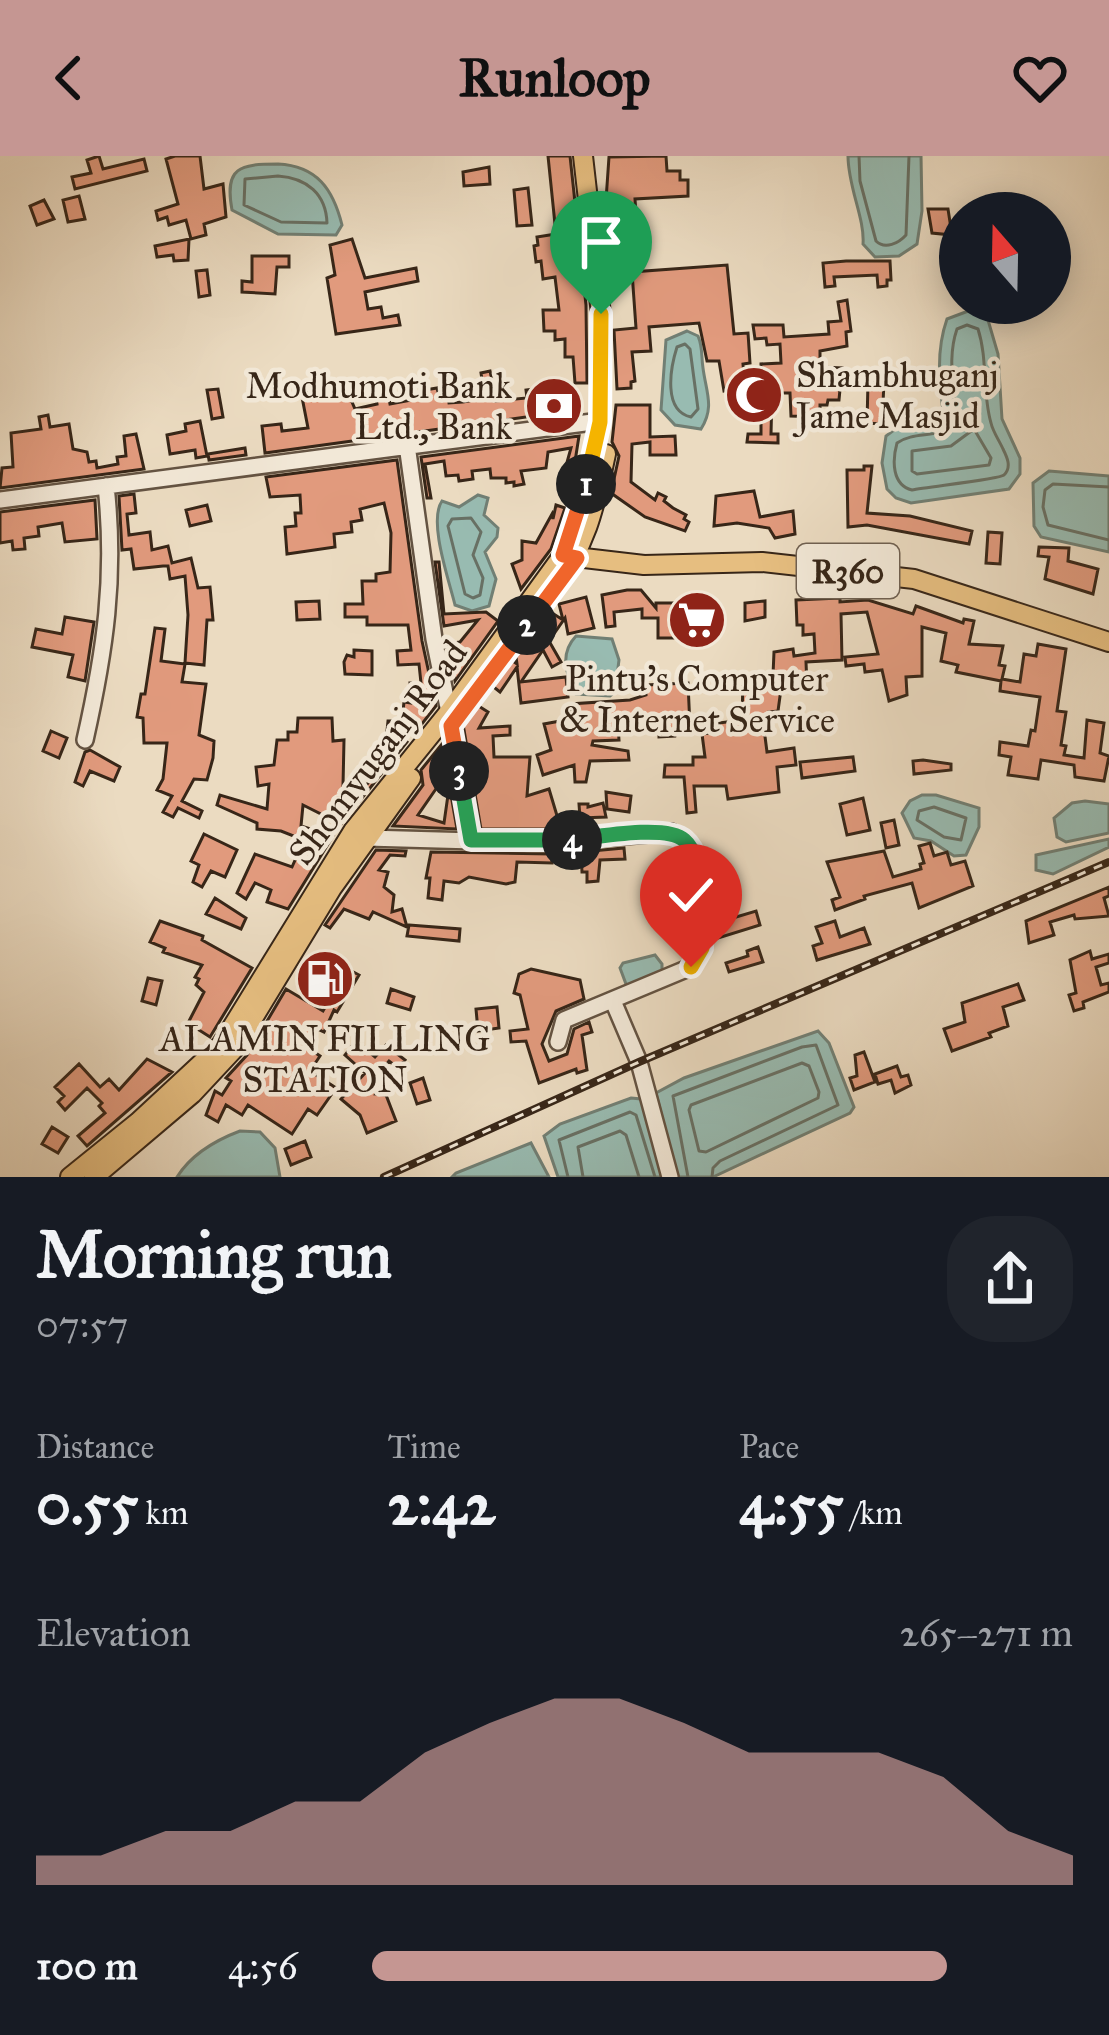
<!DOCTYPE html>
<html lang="en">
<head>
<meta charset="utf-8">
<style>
	:root { --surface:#171b24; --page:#20242c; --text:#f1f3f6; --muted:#9ea1a6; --accent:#c59692 }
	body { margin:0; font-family:"IM FELL Great Primer",serif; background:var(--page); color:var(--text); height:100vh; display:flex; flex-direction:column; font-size:45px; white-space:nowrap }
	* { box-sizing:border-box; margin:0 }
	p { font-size:39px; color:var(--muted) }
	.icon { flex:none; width:66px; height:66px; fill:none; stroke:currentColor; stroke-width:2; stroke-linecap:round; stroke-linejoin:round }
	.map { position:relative; height:1021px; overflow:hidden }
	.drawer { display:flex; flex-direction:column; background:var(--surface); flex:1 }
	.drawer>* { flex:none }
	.needle { width:78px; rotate:340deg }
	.controls { position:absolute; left:939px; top:36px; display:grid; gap:24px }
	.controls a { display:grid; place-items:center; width:132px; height:132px; border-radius:50%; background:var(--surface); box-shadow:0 6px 30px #0003; font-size:60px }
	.pin { position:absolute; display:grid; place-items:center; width:102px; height:102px; color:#fff; margin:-123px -51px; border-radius:50% 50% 50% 0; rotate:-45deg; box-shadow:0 0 12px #0007 }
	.pin .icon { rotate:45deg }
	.km { position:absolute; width:60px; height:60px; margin:-30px; border-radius:50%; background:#222; color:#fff; font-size:33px; line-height:60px; text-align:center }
	.round { display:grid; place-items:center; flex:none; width:126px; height:126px; border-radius:48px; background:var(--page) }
	.head { display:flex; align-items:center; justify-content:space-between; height:204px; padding:0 36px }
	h1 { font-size:66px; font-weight:700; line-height:90px }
	.metrics { display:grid; grid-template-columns:repeat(3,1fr); gap:18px; height:204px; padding:12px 36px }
	.metrics div { display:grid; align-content:center }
	.metrics b { font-size:60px; font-weight:700 }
	.metrics small { font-size:33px; font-weight:400 }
	.metrics p { font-size:33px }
	.chart { height:336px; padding:24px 36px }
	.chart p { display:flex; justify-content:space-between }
	.chart svg { width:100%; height:216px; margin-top:12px; fill:var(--accent); opacity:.7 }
	ul { padding:0 36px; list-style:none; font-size:39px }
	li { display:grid; grid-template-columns:192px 144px 1fr; align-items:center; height:90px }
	li i { height:30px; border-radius:15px; background:var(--accent) }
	header { display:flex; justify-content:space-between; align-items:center; height:156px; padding:0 36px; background:var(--accent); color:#111; font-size:54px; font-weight:700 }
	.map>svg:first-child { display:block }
	.water { fill:#98bbb1; stroke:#717f74; stroke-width:3 }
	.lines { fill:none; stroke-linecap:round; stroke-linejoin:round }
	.shore { stroke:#687064; stroke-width:3 }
	.building { fill:#e19a7d; stroke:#372618; stroke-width:3; fill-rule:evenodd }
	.minor-casing { stroke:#645342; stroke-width:20 }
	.major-casing { stroke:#372618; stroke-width:22 }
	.minor { stroke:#f2e8d7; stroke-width:15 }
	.major { stroke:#e6be80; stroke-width:18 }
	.rail-casing { stroke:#372618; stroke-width:8 }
	.rail { stroke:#f2e8d7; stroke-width:3; stroke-dasharray:9; stroke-linecap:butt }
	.split-1-casing { stroke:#fff; stroke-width:24 }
	.split-2-casing { stroke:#fff; stroke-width:24 }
	.split-3-casing { stroke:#fff; stroke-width:24 }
	.split-4-casing { stroke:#fff; stroke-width:24 }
	.split-5-casing { stroke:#fff; stroke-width:24 }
	.split-6-casing { stroke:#fff; stroke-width:24 }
	.split-1 { stroke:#f5b400; stroke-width:15 }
	.split-2 { stroke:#f0652b; stroke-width:15 }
	.split-3 { stroke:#f0652b; stroke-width:15 }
	.split-4 { stroke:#22a559; stroke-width:15 }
	.split-5 { stroke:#22a559; stroke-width:15 }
	.split-6 { stroke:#f5b400; stroke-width:15 }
	.labels { text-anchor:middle; stroke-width:9; stroke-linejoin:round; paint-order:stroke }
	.shield { fill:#f2e8d7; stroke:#6f6051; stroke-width:3 }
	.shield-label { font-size:33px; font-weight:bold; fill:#372618 }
	.poi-label { font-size:36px; fill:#372618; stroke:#f2e8d7 }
	.street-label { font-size:36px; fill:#372618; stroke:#f2e8d7 }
</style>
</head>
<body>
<header><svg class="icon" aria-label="back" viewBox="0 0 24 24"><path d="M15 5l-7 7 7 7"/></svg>Runloop<svg class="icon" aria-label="heart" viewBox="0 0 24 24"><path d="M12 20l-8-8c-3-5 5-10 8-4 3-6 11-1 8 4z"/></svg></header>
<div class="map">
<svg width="1109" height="1021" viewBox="0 0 1109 1021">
	<rect width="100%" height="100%" fill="#ebdbc1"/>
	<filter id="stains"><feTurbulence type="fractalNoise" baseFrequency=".00167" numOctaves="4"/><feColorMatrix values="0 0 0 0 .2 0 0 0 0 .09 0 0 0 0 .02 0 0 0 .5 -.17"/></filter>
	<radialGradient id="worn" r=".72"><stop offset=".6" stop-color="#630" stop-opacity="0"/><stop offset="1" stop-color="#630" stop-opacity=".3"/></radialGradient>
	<path class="water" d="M848,0H921L922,55L917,88L899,100L875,101L863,88C865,63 848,31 848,0Z
		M278,8C317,10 333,33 342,69L336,79L278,78L232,54C224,11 240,8 278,8Z
		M971,154L988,164L998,198L1002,263L1020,302V318L1009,333L911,347L896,342L887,333L882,307L886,280L902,268L944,264C940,230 935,197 947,163Z
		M687,175L698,180C703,192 701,199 703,212C706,236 715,251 701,273L675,269L661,254L666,184Z
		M1049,315L1109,320V396L1041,381L1034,370L1033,327Z
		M478,339L488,342L484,359L498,372L497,381L485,396L496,423L489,450L472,455L455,449C449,424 428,365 442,345L459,351Z
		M576,480L612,483L619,504L615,536L610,540L576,538C566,518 559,498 576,480Z
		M922,639H936L979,652V671L966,699L954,700L931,685L914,682L902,657L910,645Z
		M1085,645L1109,648V677L1066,686L1057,681L1054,662L1072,647Z
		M1109,683V691L1053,718L1036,714V699Z
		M655,799L662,808V817L633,831L626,828L620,812L623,807Z
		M818,875L829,887L854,951L850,957L713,1021H677L656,937L684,922Z
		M631,942L641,943L646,952L667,1021H558L544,980L560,968Z
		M240,975L260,976L275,992L280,1021H177C191,999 216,984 240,975Z
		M531,987L549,1021H452L456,1017Z"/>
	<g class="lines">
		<path class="shore" d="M859,0L860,25L876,85C885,94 899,87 906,79L909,0
			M278,20C307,22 326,38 327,67L281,66L244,49L245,23Z
			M967,169L978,173C988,204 982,236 991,267C993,276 999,284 1003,293C1007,301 1012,311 1004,319C1001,323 926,331 912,334C892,329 892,305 897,287C915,274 941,284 955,267C956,235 946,205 957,173Z
			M685,188L690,193L698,253L691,261C663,255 670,213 677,191Z
			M974,273L991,302L989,309L917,318L912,315V295L951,290Z
			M1109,331L1053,328L1045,334L1043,351L1048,369L1109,384
			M471,362L481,376L473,399L483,422L480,439L473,442L465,438L448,370L452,363Z
			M934,651L966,662L961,684L944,681L917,664L919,655Z
			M802,907L809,910L819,936L818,942L706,996L699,995L689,954L691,949Z
			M568,1021L559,984L630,956L636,959L655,1021
			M583,1021L578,991L620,975L626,979L639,1021
			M688,1021L673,940L802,891L816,889L838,949L720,1005L713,1012L712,1021"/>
	</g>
	<path class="building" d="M99,0L103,13L144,3L147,15L75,33L72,21L91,17L87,4Z
		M175,0H200L204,33L223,28L226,61L204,68L206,79L191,83L186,64L169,69L167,61L158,64L156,55L178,48L166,3Z
		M548,0H570L586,149L587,227H575L573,201H565V183L555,184V175H544L543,154H559L555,121L543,123L541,105L536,106L534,90L538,89L537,81L556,78Z
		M666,0L667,15H680V24H688V40L635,43L636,58H631L630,79L617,78L613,44H606L609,1Z
		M489,11L490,28L464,30L463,16Z
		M528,32L532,69L517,70L514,34Z
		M79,40L85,63L68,66L63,44Z
		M44,44L54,63L37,69L30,50Z
		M928,53H948L952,79L932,77Z
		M189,83L188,104L174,105L173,99L157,101L155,90Z
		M352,83L365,122L416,112L418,125L365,136L368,153L381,151L383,162L398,159L400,169L336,178L327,122L335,119L330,89Z
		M252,100H289V111H277L275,138L242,136V125L252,126Z
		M846,105H890L891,124H887V130L878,131L877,119L834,121L835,130L825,131L823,107Z
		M727,109L734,178L748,177L750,207L743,208L744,220H737L739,233L724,235L719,205H707L699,167L649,171L651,195L632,196L635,225L631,226V232L617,233L614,174L636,172L632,116Z
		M207,114L210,139L199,141L196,115Z
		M847,144L851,175L846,176L847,190L820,195V211L842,212L839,244H828L827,249H820V261L791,260L790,237H772L771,278H778V287L747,286L748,278H761V208L781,207L780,188L767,189L766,182L755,183L753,169H783L784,181L829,178L828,166L841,165L838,146Z
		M490,215L496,245L527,242L526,234L542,232L543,239L557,237L562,256L265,297L262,270L281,268L282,275L308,272L301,236L343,225L355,253L377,248L376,240L388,238L390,248L427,241L425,234L437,232L439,240L448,239L449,247L463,246L485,242L481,217Z
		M868,226H884L882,268L867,267Z
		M218,233L223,261L212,263L207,234Z
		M616,249H650V281L675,280L676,299H650V286L632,288L631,326L655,344L658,337L666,341L664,345L673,352L686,359L684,363L689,366L685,375L645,361L611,337L619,300L612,286Z
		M48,259L50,271L69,268L73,293L87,296L89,306L96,305L97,312L118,308L117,301L126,300L124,280L136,278L144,313L0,332L2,312L13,311L11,277L41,273L39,261Z
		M200,265L207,300L196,302L195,294L170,298L167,279L186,275L185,268Z
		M579,280L574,312L566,310L571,292L548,296L546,312L521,315L524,328L514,330V326L506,327V322H491L490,313L472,315L473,323L459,325L458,319L446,320L444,305L425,308L431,342H427L421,301Z
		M245,292L246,299L209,304L208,298Z
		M397,304L422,485L436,550L414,578L387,575L388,565H402L404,546L411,547L410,527H421L419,508L398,509L397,495L411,494L408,469H367V461H345V448H363L362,425H376V418L390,416L391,377L384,347L360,353L362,364L351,366L352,376L334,378L335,391L287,398L285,371L296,370L295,357H301L300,339L270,341L266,321Z
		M864,310H872L867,357L910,360L972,375L969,388L867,369L848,371L847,314H864Z
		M754,335L760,361L793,355L795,378L775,382L769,372L737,367L714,370L716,340Z
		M134,338L136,357L127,358L129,379L150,376L152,394L168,390L172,407L191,402L198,432L210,431L213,464H207L204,509L185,507L188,459L185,420L170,423L168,410H163L134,413L131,393L122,394L119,340Z
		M95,344L97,383L65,386L62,367L38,371L39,380L24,382L25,393L13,394L12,385L0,387V356Z
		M207,349L211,365L190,370L186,354Z
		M556,349L565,352L551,393L521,433L512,408L522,404V385L536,387L552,358L553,363Z
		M988,376L1002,377L1000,408L986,407Z
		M1039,391L1069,392L1068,405L1098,413L1093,438L1045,423L1049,401L1038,400Z
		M435,406H439L444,458L486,456L498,465L455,525L447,488L460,486L478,464L444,470Z
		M627,434H641L656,452V447H688V454L705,453L707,474L683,475V482H658V462H642V453L614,456L615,470L606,471L602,439Z
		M586,441L594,472L568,478L565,462L549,485L561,506L552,511L543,494L521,526L566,521L568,541L521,547L517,511L500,536L491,529L508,502L517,508L516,501L546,453L563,464L559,448Z
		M840,442V446L868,444L913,458L916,450L963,467L964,463L974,465L969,488L1003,490L999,509L1005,510L1002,523L1020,526L1024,498L1036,500L1038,488L1066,493L1057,555L1066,556L1061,589L1066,590L1064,599L1084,602L1087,564L1104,567L1100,597L1109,600L1104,625L1075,621L1074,609L1041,604L1038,623L1008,619L1011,601L999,599L1000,586L1028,590L1031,574L1035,575L1040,541L1000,535L1001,525L956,516L958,509L941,505L946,477L922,471V520L906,521L907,539L889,545L882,514L865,516L864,508L846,510L845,501L878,498L867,456L841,458L842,504L806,506L807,530L781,533L778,555L769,556L770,564L763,565L767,596L794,592L796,609L777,611L779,636L728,643L726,630H694L696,656L687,657L684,621H664L665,609H693V601H705L702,578L720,576L719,567L742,564L743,523L773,519L774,496L793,493L794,500L815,497L814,478L803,479V469H797L796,444Z
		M319,445L320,463L297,464L296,446Z
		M765,445V461L745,465V447Z
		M65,461L94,466L85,525L68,521L73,499L32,491L36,473L62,478Z
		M155,472L165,473L161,505L185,508L182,526L206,528L199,579L214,585L213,602L207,624L194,623L182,645L202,655L199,662L178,652L173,661L163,656L172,640L157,634L163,623L167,587H144L143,562L137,561L141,538H145Z
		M354,494L372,495V519L345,518L344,506L347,499L354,501Z
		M688,527L690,571L677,572L675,580L659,581V573H645V567L618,569L619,584L593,585L592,589L628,595L629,604L590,605L586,626H575L574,609L543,619L537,599L551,594L544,568L571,563L570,548L630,544L646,539V529Z
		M477,549L488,556L479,572L510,570V579L493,580L494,601H530L527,640L549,633L561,673H481L463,568Z
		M298,562H332L333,585L344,584L343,630L357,641L384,607L379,603L396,576L407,586L341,668L303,649L301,670L333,680L288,753L267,746L271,734L255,727L246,743L237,737L255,698L292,711L304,684L281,675L257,673V667L217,649L220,639L267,653L269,628L258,630L256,611L274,609L277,584H288V576H297Z
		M51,575L67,582L59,602L43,595Z
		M442,588L457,673L393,670L423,629L421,614ZM438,630L448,639L444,667L418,659Z
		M90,594L120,611L114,625L90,615L83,630L75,626L85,596Z
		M853,601L855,615L802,622L800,606Z
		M923,604L951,608V614L914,618L913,605Z
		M606,636L631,640L629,656L607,653Z
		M863,642L870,674L847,679L840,648Z
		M603,647L606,661L580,662L579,648H588V651Z
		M894,664L899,689L886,692L881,667Z
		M204,678L237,694L225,721L211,715L202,731L193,726L199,709L191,705Z
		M930,687L934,700L947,696L951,709L965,705L973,730L919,752L912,727L864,740L865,743L835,754L832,744L840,741L827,706L884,695L893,721L921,713L920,708L924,707L919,690Z
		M624,692L625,703L600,704L598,725L587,726V716H582L581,696Z
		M376,694L406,695L405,700L390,699L379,714L388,716L384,731L394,739L392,756L402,753L407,771L373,756L369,763L344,753L330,772L325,769Z
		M431,696L552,698V707L517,706L515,726L506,728L469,721L459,727L444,725L442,744L428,742L430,722H426Z
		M1109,731V740L1104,742L1109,760L1075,763L1074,759L1050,766L1054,779L1029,787L1026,765Z
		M215,742L246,762L241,773L206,758Z
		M756,755L760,769L715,783L716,767Z
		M160,765L203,780L202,784L252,812L210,881L188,867L204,836L196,829L199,823L195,821L202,809L163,796L165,792L150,786Z
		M835,765L840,781L864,772L870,788L817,804L813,790L822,787L816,771Z
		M409,769L460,773L459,785L407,780Z
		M758,791L763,806L729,816L726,807L748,800L747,795Z
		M1090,795L1092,803L1109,798V807L1096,811L1101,829L1109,827V836L1083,846L1084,852L1074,855L1069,839L1076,837L1070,804Z
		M346,812L359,819L337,856L334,854L324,876L315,872L304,889L320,900L310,915L336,932L317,959L308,953L292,978L248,949L242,959L226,949L218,966L206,959L215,935L222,939L231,925L226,922L247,899L286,833L323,855L335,834L329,828L336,817L341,820Z
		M531,813L580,824L584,843L556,855L542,888L549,905L567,898L574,873L589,866L592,876L582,879L587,914L577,917L576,913L539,927L526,885L511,886L510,875L528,873L520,839L514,837L519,818Z
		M148,822L162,825L156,849L142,845Z
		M1018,828L1024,844L1003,851L1008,870L989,877L991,881L952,895L944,873L965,866L962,847Z
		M391,833L414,841L410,854L387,847Z
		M497,851L499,872L478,875L476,853Z
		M356,885L375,901L386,889L405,904L398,912L389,905L372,926L380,933L376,938L386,939L396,965L367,977L360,959L341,943L365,917L345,899Z
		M864,896L875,926L854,934L850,922L857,920L855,899Z
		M147,903L172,916L87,990L78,980L105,957L99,950L102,947L87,932L65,954L58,946L64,940L55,931L79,908L100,931L109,923L119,934Z
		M897,910L901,921L908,919L911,929L895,937L891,924L878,928L875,918Z
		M423,922L430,944L417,948L410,927Z
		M52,971L68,981L58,997L42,988Z
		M305,985L311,1001L291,1009L285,993Z"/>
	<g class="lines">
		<g class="minor-casing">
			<path id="minor" d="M407,289L434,483L449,556
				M0,344L600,265
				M451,570L471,684
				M85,584C105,495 116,421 106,330
				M367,682L542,687L671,676L687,685L698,710L704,771L702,792L691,811L564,864L558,886
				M613,845L639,906L670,1021"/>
		</g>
		<g class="major-casing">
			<path id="major" d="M567,400L644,409L762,406L914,423L1109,486
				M551,437C586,390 594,355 606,298
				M70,1021L138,966L221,889L353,675L449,556L563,399L582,346L600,265L601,158L583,0
				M94,1021L192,938L235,892L332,732L411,622"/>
		</g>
		<use href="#minor" class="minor"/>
		<use href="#major" class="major"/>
		<g class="rail-casing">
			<path id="rail" d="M384,1021L639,906L1109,706"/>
		</g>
		<use href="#rail" class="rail"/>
	</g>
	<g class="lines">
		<g class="split-1-casing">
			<path id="split-1" d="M586,328L600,266L601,158"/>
		</g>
		<g class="split-2-casing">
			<path id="split-2" d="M527,469L577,402L563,399L586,328"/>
		</g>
		<g class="split-3-casing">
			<path id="split-3" d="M459,615L451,570L527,469"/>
		</g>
		<g class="split-4-casing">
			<path id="split-4" d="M459,615L471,684H572"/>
		</g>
		<g class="split-5-casing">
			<path id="split-5" d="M572,684C597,681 666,668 684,684C698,696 699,719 701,737"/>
		</g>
		<g class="split-6-casing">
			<path id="split-6" d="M691,811L702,792L701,737"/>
		</g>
		<use href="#split-1" class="split-1"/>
		<use href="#split-2" class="split-2"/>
		<use href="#split-3" class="split-3"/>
		<use href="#split-4" class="split-4"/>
		<use href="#split-5" class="split-5"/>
		<use href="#split-6" class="split-6"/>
	</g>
	<defs>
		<g id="mosque-disc" transform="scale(3)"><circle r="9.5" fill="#8f2418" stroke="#f2e8d7"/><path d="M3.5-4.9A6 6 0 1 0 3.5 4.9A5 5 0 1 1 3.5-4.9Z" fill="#fff"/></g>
		<g id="bank-disc" transform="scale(3)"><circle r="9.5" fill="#8f2418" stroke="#f2e8d7"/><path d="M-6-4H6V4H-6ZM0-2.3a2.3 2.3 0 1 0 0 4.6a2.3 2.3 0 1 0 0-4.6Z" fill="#fff"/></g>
		<g id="supermarket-disc" transform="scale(3)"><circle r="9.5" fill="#8f2418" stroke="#f2e8d7"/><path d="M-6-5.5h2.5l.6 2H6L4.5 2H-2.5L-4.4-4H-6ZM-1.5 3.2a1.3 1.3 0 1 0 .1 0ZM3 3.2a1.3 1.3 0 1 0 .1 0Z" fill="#fff"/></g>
		<g id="fuel-disc" transform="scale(3)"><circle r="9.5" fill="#8f2418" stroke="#f2e8d7"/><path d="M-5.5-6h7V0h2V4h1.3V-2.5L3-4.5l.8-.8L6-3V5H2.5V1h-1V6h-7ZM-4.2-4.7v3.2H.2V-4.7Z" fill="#fff"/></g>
	</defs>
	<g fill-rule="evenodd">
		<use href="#mosque-disc" x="754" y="239"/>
		<use href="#bank-disc" x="554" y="250"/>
		<use href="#supermarket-disc" x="697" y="464"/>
		<use href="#fuel-disc" x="325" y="823"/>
	</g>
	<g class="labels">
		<rect class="shield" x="797" y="388" width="102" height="54" rx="9"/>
		<g class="shield-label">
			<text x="848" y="427">R360</text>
		</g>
		<g class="poi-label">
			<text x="796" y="231" text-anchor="start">Shambhuganj<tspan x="796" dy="41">Jame Masjid</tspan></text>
			<text x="512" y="242" text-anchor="end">Modhumoti Bank<tspan x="512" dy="41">Ltd., Bank</tspan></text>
			<text x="697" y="535">Pintu's Computer<tspan x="697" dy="41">&amp; Internet Service</tspan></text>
			<text x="325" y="895">ALAMIN FILLING<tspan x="325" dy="41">STATION</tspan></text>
		</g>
		<g class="street-label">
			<text transform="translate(377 596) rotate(-53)" y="13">Shomvuganj Road</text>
		</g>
	</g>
	<rect width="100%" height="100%" filter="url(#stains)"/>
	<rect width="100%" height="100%" fill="url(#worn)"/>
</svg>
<div class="controls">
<a><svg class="needle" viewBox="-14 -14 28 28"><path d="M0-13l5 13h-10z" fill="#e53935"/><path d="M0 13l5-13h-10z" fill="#9ea1a6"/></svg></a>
</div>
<div class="pin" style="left:601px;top:158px;background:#1e9e55"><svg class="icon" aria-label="arrive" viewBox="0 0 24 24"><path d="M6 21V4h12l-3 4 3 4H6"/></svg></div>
<div class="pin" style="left:691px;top:811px;background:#d93025"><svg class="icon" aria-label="check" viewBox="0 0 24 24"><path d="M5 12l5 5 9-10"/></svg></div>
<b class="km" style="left:586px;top:328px">1</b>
<b class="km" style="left:527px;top:469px">2</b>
<b class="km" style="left:459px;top:615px">3</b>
<b class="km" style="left:572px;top:684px">4</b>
</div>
<section class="drawer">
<div class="head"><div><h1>Morning run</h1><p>07:57</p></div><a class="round"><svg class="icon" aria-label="share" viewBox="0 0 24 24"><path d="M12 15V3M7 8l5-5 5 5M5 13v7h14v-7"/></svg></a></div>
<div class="metrics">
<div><p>Distance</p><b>0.55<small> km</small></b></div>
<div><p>Time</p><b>2:42</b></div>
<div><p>Pace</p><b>4:55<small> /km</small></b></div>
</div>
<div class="chart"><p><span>Elevation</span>265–271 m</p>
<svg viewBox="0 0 160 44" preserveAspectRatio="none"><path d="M0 44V38L10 38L20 33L30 33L40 27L50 27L60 17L70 11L80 6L90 6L100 11L110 17L120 17L130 17L140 22L150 33L160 38V44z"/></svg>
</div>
<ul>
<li><b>100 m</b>4:56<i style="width:82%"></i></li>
</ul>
</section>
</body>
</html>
